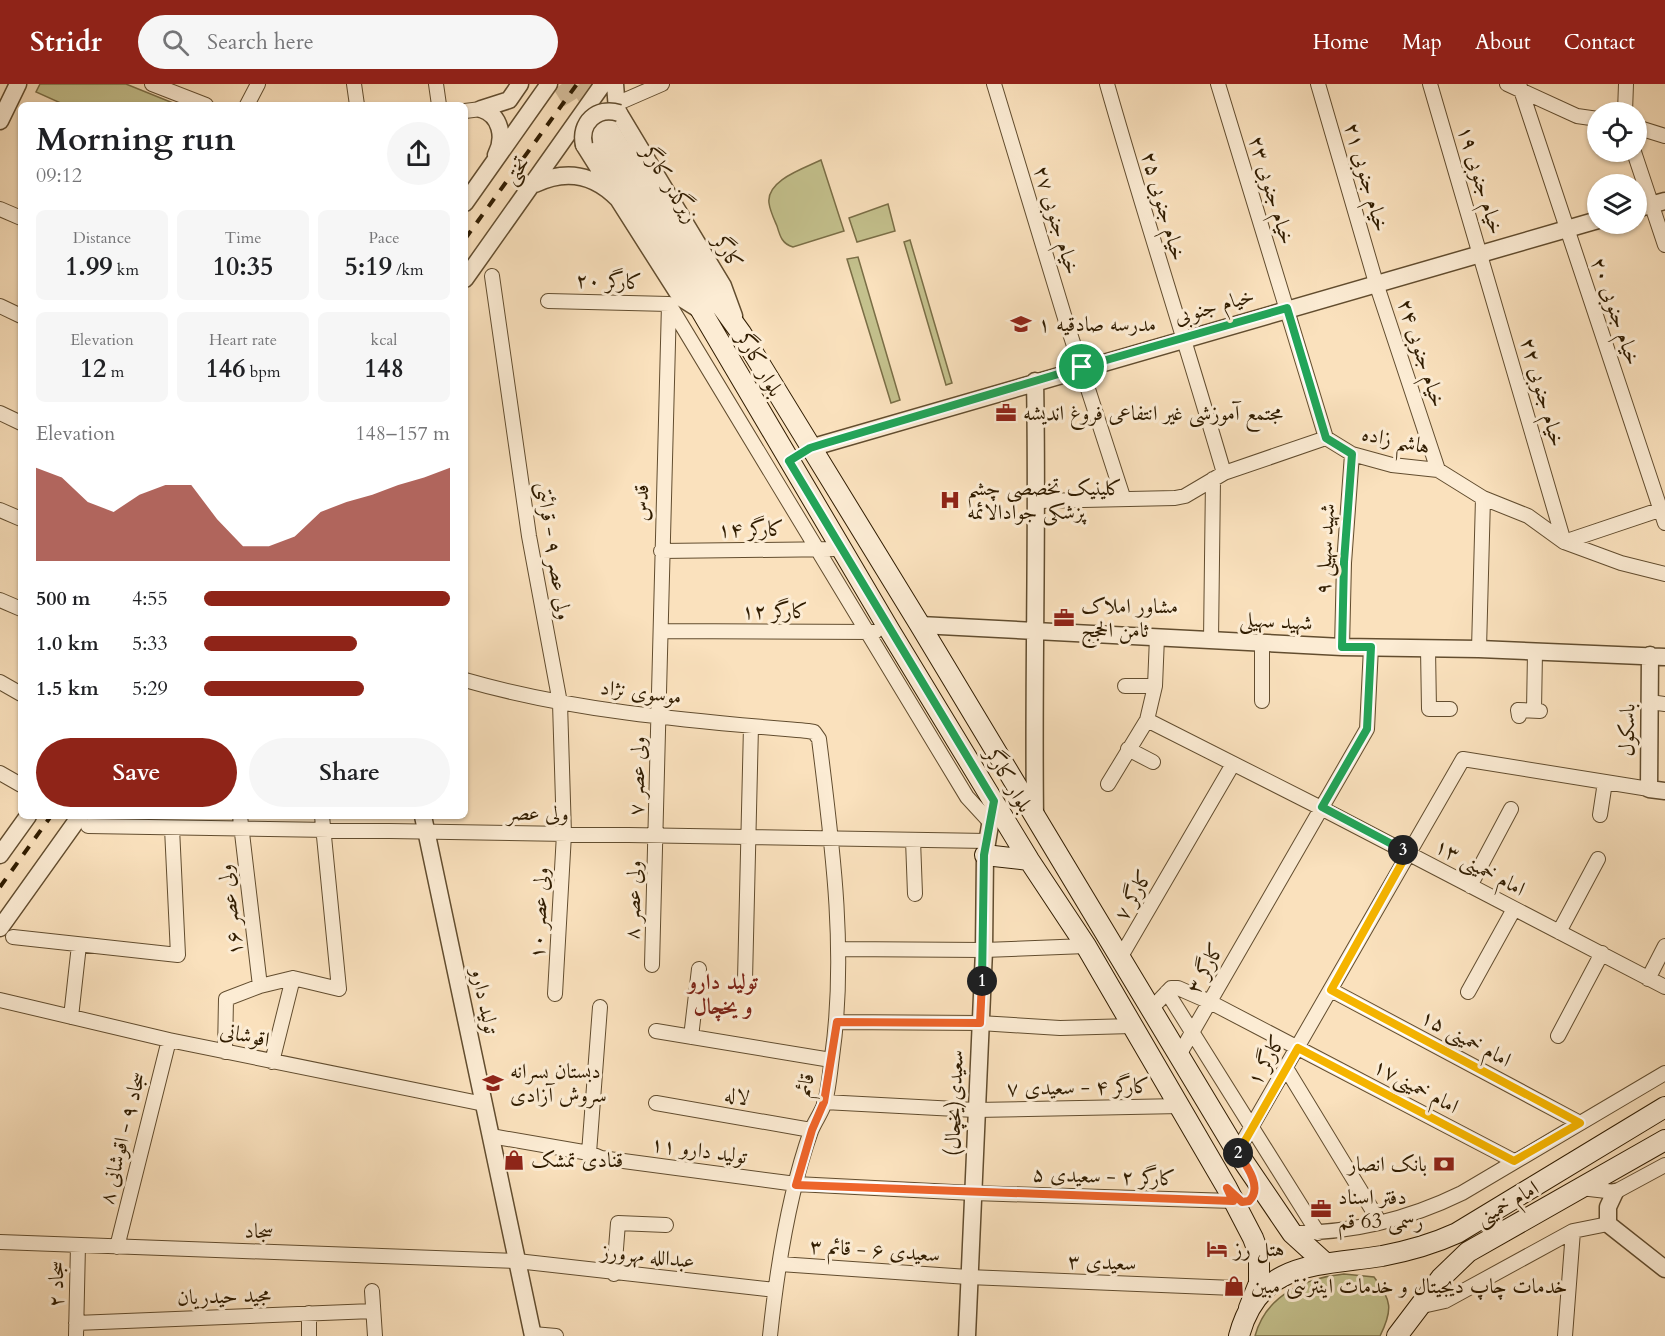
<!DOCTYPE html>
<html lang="en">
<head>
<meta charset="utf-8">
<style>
	:root { --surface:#fff; --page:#f6f6f6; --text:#202124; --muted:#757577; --accent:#8f2418 }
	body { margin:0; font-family:Cardo,Amiri,serif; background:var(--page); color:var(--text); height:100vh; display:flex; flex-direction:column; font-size:22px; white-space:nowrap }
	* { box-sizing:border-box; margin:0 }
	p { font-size:20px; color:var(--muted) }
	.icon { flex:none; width:33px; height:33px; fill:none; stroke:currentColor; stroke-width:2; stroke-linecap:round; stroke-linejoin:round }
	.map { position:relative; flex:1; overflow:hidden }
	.details { position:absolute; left:18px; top:18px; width:450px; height:717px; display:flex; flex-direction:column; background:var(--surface); border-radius:9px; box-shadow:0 2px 4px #0004 }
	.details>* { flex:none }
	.tools { position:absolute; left:1587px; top:18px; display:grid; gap:12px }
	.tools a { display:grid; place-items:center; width:60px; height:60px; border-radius:50%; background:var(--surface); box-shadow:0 2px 4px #0004; font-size:30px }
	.pin { position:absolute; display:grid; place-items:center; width:51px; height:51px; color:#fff; margin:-26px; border:3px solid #fff; border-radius:50%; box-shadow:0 2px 6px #0007 }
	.km { position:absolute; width:30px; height:30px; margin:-15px; border-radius:50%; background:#222; color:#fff; font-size:16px; line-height:30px; text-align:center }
	.round { display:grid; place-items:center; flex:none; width:63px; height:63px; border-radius:32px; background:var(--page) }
	.overview { display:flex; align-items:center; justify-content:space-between; height:102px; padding:0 18px }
	h1 { font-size:33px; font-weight:800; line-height:45px }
	.stats { display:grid; grid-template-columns:repeat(3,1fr); gap:9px; height:102px; padding:6px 18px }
	.stats div { display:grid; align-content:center; border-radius:9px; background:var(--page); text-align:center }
	.stats b { font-size:26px; font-weight:800 }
	.stats small { font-size:16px; font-weight:400 }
	.stats p { font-size:16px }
	.chart { height:168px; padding:12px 18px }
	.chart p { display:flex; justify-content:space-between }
	.chart svg { width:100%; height:108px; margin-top:6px; fill:var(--accent); opacity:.7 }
	.primary-button { display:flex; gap:12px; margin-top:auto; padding:12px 18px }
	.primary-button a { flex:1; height:69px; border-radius:36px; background:var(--accent); color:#fff; font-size:24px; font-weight:800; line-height:69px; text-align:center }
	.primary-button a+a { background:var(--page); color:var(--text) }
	ul { padding:0 18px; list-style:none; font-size:20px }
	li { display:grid; grid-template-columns:96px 72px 1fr; align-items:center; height:45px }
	li i { height:15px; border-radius:8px; background:var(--accent) }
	header { display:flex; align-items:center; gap:36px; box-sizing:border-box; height:84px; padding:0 30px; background:var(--accent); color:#fff }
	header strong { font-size:28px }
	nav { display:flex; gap:33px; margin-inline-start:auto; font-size:21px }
	.search { width:420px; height:54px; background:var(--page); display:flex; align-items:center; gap:15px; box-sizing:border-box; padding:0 21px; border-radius:33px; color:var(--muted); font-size:22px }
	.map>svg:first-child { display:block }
	.green { fill:#c4c18d; stroke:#7a6e46; stroke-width:1.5 }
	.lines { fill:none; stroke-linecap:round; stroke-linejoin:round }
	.secondary-tunnel { stroke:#d2ba97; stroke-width:20; stroke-dasharray:20 10; stroke-linecap:butt }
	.minor-casing { stroke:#624d2f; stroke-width:16 }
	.tertiary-casing { stroke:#624d2f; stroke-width:19 }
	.secondary-casing { stroke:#301c00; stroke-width:22 }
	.minor { stroke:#fcecd4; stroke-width:14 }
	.tertiary { stroke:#fcecd4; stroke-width:16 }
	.secondary { stroke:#fcecd4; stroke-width:20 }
	.rail { stroke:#301c00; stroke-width:4; stroke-dasharray:10 10; stroke-linecap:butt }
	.tertiary-bridge-casing { stroke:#624d2f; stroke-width:19; stroke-linecap:butt }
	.tertiary-bridge { stroke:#fcecd4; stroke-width:16 }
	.split-1-casing { stroke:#fff; stroke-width:12 }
	.split-2-casing { stroke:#fff; stroke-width:12 }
	.split-3-casing { stroke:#fff; stroke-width:12 }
	.split-4-casing { stroke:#fff; stroke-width:12 }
	.split-1 { stroke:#22a559; stroke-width:8 }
	.split-2 { stroke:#f0652b; stroke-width:8 }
	.split-3 { stroke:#f5b400; stroke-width:8 }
	.split-4 { stroke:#22a559; stroke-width:8 }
	.labels { text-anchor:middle; stroke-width:6; stroke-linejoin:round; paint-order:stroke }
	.street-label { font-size:21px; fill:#301c00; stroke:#fcecd4 }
	.poi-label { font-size:21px; fill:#301c00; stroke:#fcecd4; text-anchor:start }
	.neighbourhood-label { font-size:22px; font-weight:bold; fill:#7a1f14; stroke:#fcecd4 }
</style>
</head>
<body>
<header>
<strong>Stridr</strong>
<div class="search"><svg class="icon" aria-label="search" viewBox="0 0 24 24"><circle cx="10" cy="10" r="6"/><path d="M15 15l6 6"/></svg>Search here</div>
<nav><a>Home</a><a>Map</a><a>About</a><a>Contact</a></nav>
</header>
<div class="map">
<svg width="1665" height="1252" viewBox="0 0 1665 1252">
	<rect width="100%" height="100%" fill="#fae1bd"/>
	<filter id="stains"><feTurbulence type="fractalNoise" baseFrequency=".00333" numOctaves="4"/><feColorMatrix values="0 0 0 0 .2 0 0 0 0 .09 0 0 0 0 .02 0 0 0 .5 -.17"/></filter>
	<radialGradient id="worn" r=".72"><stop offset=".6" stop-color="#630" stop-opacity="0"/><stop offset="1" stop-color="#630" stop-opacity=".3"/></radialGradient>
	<path class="green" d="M40,0H126L178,21H65L36,8Z
		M821,76L844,147L793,163C782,160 780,152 777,142C774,135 770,127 769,119C766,96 805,84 821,76Z
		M888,120L895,147L857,158L849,134Z
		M910,156L952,299L946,301L904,158Z
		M858,173L900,316L891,319L847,175Z
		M1344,1190L1374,1193C1392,1216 1393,1226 1380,1252H1255C1266,1211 1305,1194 1344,1190Z"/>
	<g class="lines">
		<path class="secondary-tunnel" d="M562,0L589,43
			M580,0L599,32"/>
		<g class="minor-casing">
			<path id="minor" d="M152,0L206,21
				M354,0L357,21
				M436,0L439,21
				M994,0L1064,231L1123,413
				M1107,0C1144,130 1186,259 1224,389
				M1218,0L1326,354
				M1318,0L1376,199L1438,386
				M1430,0L1564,458L1665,424
				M1507,0L1577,32L1598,35
				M1519,0L1665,439
				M616,20L662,0
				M247,21L258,0
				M465,27L481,25
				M1625,28L1626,0
				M1636,43L1665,52
				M1634,68L1665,161
				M0,125L21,134
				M492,192L529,452L560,619L564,750L555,910
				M548,217L669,220L967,713L990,738
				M0,222L21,232
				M0,329L21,339
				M1037,417L1175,414L1185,412L1224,389L1326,354L1352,370L1392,381L1438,386L1483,414L1528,432L1564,458L1621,479L1665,490
				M0,426L21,435
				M661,467L841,465
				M0,516L21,525
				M661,547L875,548
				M1211,556L1213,395
				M1342,563L1344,479L1352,370
				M1428,565L1429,625H1450
				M1479,565L1483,414
				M465,596C576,628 693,637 808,647L814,648L819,655C832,759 847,868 832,973C830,987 829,1003 825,1018C822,1028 815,1037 811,1047C788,1112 777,1184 770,1252
				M0,598L21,610
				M1125,602H1155
				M1262,617V559
				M1650,618L1665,620
				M1534,626L1535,568
				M1519,632L1518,626L1540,627
				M1147,636L1321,724L1665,903
				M1128,665L1153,678
				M0,689L21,701
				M1108,700L1147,636L1155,602L1157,553
				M1600,731L1605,698
				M240,732L260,902
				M88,742L987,757
				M913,756L915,810
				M1470,802L1511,725
				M1559,848L1598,775
				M13,853L178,871L172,744
				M838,865L984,866L1086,862
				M1120,874L1233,680
				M652,881L669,220
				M1648,895L1665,862
				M745,896L751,642
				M1331,906L1580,1039
				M1167,908L1318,1149
				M1468,908L1514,825
				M0,916L169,956L484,1020
				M1152,924L1171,904H1178L1210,918L1514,1077
				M71,933L79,861
				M837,938L980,939L1060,944L1132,942
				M656,947L831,976
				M1558,952L1602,869
				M691,953L699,885
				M225,968L226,915L260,902L293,894L339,905L322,732
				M1179,971L1367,645L1371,563
				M272,978L293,894
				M1286,984L1376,1132
				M824,1018L975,1026L1181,1022
				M656,1019L811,1046
				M491,1052L589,1069L601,1074L796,1100L973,1109L1233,1117
				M1237,1068L1463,675L1649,705
				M589,1069L600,923
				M1581,1104L1615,1108L1665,1081
				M1292,1149C1353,1149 1407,1136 1462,1109L1665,989
				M0,1158L517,1177L775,1206
				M117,1163L169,956
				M780,1180L968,1193L1234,1204
				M614,1190L618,1139L666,1141
				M372,1207L375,1252
				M1418,1223L1445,1217L1573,1147L1608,1140
				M309,1229V1252
				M76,1239L373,1227
				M533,1250L556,1252
				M76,1252L78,1161
				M1565,1252L1573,1147"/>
		</g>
		<g class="tertiary-casing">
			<path id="tertiary" d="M615,0L617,26L723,202L734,232
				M481,25C501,31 505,54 496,71
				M481,25L509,16L520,0
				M0,37L18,0
				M584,61L611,104
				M535,100C566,85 594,90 618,115L681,214L700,226
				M465,119L549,0
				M1636,125L1665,117
				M465,195L603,0
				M810,364L1598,136
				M920,541L1342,563L1479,565L1665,573
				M1650,571L1649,705L1665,707
				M423,732L533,1252
				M1035,733C1033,588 1038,442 1035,297
				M0,771L28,732
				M0,844L80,732
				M1615,1108L1608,1123V1140L1665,1185
				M967,1252L984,866L985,771L994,717"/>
		</g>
		<g class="secondary-casing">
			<path id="secondary" d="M601,34L699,191L741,249L920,541L1237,1068L1292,1149L1324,1178
				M589,43L686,201L890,547L1029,776L1086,862L1227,1104L1253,1154L1259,1170V1199L1249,1224
				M985,771L1029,776
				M1239,1252C1259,1176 1319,1182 1382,1172C1408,1167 1433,1160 1457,1149L1665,1023
				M1397,1252L1441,1194L1468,1168L1665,1056"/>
		</g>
		<use href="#minor" class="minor"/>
		<use href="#tertiary" class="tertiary"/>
		<use href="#secondary" class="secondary"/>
		<path class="rail" d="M465,155L577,0
			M0,803L51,732"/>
		<g class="tertiary-bridge-casing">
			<path id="tertiary-bridge" d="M584,61C579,39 597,22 619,29"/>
		</g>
		<use href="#tertiary-bridge" class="tertiary-bridge"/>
	</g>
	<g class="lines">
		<g class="split-1-casing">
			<path id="split-1" d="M982,897L984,771L994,717L789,377L810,364L826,359L1082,283"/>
		</g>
		<g class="split-2-casing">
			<path id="split-2" d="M982,897L980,939L837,938L824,1018L812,1046L796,1101L1233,1117L1227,1104L1242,1118L1249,1117C1263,1104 1247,1082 1238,1069"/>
		</g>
		<g class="split-3-casing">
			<path id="split-3" d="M1238,1069L1298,964L1514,1077L1580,1039L1331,906L1408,768L1403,766"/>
		</g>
		<g class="split-4-casing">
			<path id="split-4" d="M1082,283L1287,224L1326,354L1352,370L1344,478L1342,563H1371L1367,645L1322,723L1403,766"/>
		</g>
		<use href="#split-1" class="split-1"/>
		<use href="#split-2" class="split-2"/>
		<use href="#split-3" class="split-3"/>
		<use href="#split-4" class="split-4"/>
	</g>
	<defs>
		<g id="school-bare" transform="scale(1.62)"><path d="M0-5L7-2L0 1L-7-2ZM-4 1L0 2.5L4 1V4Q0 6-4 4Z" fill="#8f2418" stroke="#fcecd4" stroke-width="2.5" paint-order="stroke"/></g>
		<g id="office-bare" transform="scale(1.62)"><path d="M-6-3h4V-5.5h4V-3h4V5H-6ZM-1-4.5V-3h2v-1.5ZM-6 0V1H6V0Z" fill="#8f2418" stroke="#fcecd4" stroke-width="2.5" paint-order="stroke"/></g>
		<g id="hospital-bare" transform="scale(1.62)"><path d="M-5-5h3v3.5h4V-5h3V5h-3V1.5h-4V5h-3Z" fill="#8f2418" stroke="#fcecd4" stroke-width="2.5" paint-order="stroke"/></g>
		<g id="shop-bare" transform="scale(1.62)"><path d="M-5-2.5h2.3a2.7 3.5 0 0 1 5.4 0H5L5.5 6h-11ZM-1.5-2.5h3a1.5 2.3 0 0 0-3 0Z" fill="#8f2418" stroke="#fcecd4" stroke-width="2.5" paint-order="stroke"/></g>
		<g id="bank-bare" transform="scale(1.62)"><path d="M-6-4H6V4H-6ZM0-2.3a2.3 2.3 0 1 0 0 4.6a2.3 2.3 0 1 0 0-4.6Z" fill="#8f2418" stroke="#fcecd4" stroke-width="2.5" paint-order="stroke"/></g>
		<g id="hotel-bare" transform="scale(1.62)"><path d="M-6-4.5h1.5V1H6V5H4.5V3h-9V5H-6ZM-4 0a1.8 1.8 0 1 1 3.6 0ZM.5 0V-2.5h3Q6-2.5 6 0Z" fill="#8f2418" stroke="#fcecd4" stroke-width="2.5" paint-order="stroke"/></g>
	</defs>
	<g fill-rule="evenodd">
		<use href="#school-bare" x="1021" y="240"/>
		<use href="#office-bare" x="1006" y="329"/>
		<use href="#hospital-bare" x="950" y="416"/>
		<use href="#office-bare" x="1064" y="534"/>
		<use href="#school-bare" x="493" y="999"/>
		<use href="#shop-bare" x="514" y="1076"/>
		<use href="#bank-bare" x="1444" y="1080"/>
		<use href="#office-bare" x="1321" y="1125"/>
		<use href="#hotel-bare" x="1217" y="1165"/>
		<use href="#shop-bare" x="1234" y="1202"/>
	</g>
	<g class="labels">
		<g class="street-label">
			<text transform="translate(516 86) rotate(-53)" y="7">تختی</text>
			<text transform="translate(1367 93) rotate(74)" y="7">خیام جنوبی ۲۱</text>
			<text transform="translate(1481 96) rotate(73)" y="7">خیام جنوبی ۱۹</text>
			<text transform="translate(670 100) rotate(58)" y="7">زیرگذر کارگر</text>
			<text transform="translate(1272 106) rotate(73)" y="7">خیام جنوبی ۲۳</text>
			<text transform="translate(1164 122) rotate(74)" y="7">خیام جنوبی ۲۵</text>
			<text transform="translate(1057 136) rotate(73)" y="7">خیام جنوبی ۲۷</text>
			<text transform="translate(728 168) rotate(59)" y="7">کارگر</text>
			<text transform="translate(609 197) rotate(2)" y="7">کارگر ۲۰</text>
			<text transform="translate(1214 222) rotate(-16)" y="7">خیام جنوبی</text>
			<text transform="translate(1616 227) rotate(71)" y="7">خیام جنوبی ۲۰</text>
			<text transform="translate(1422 269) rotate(72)" y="7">خیام جنوبی ۲۴</text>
			<text transform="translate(760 280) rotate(60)" y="7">بلوار کارگر</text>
			<text transform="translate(1543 308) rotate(74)" y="7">خیام جنوبی ۲۲</text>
			<text transform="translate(1396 356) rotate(12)" y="7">هاشم زاده</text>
			<text transform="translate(641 419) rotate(-89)" y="7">قدس</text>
			<text transform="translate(751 445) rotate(-1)" y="7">کارگر ۱۴</text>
			<text transform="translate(1325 465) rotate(-87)" y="7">شهید سهیلی ۹</text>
			<text transform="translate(554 467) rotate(81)" y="7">ولی عصر ۹ - قرائتی</text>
			<text x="775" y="534">کارگر ۱۲</text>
			<text transform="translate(1276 537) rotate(3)" y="7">شهید سهیلی</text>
			<text transform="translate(641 608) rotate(7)" y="7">موسوی نژاد</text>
			<text transform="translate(1627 646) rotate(-89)" y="7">باسکول</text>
			<text transform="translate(637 692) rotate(-88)" y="7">ولی عصر ۷</text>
			<text transform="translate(1009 696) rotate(59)" y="7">بلوار کارگر</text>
			<text transform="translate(538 729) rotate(1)" y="7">ولی عصر</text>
			<text transform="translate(1480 783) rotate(28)" y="7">امام خمینی ۱۳</text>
			<text transform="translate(1133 811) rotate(-60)" y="7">کارگر ۷</text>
			<text transform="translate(633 816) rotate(-88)" y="7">ولی عصر ۸</text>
			<text transform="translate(230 826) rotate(-97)" y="7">ولی عصر ۱۶</text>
			<text transform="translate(539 829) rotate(-87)" y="7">ولی عصر ۱۰</text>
			<text transform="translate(1205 884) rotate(-61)" y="7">کارگر ۳</text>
			<text transform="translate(485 917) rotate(78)" y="7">تولید دارو</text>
			<text transform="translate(245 951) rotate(12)" y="7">اقوشانی</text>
			<text transform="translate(1466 954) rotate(28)" y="7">امام خمینی ۱۵</text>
			<text transform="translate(1266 976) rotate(-60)" y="7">کارگر ۱</text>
			<text transform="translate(805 1001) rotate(-77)" y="7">قائم</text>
			<text transform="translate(1416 1002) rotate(28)" y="7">امام خمینی۱۷</text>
			<text transform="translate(1078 1003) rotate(-1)" y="7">کارگر ۴ - سعیدی ۷</text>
			<text transform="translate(737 1012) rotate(10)" y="7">لاله</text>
			<text transform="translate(954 1019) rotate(-88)" y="7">سعیدی(یخچال)</text>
			<text transform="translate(122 1054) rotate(-76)" y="7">سجاد ۹ - اقوشانی ۸</text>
			<text transform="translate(699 1066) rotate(8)" y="7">تولید دارو ۱۱</text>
			<text transform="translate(1104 1092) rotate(2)" y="7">کارگر ۲ - سعیدی ۵</text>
			<text transform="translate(1507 1119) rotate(-30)" y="7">امام خمینی</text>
			<text transform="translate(259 1147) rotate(2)" y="7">سجاد</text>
			<text transform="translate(875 1166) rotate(4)" y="7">سعیدی ۶ - قائم ۳</text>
			<text transform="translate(648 1172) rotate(6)" y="7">عبدالله مهرورز</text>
			<text transform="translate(1102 1178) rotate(2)" y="7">سعیدی ۳</text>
			<text transform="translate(56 1200) rotate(-89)" y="7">سجاد ۲</text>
			<text transform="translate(224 1212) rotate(-2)" y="7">مجید حیدریان</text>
		</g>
		<g class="poi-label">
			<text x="1038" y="247">مدرسه صادقیه ۱</text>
			<text x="1023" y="336">مجتمع آموزشی غیر انتفاعی فروغ اندیشه</text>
			<text x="967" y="411">کلینیک تخصصی چشم<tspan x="967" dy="24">پزشکی جوادالائمه</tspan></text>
			<text x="1081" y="529">مشاور املاک<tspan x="1081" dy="24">ثامن الحجج</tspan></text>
			<text x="510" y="994">دبستان پسرانه<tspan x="510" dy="24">سروش آزادی</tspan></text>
			<text x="531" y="1083">قنادی تمشک</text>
			<text x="1427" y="1087" text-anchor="end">بانک انصار</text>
			<text x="1338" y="1120">دفتر اسناد<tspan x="1338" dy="24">رسمی 63 قم</tspan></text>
			<text x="1234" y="1172">هتل رز</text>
			<text x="1251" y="1209">خدمات چاپ دیجیتال و خدمات اینترنتی مبین</text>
		</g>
		<g class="neighbourhood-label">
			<text x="723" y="905">تولید دارو<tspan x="723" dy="25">و یخچال</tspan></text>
		</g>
	</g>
	<rect width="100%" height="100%" filter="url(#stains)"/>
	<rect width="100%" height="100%" fill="url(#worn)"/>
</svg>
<div class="tools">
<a><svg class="icon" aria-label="locate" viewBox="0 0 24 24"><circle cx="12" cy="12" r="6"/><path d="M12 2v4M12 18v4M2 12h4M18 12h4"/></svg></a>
<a><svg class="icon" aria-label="layers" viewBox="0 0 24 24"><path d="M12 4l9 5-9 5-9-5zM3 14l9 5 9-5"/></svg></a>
</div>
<div class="pin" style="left:1082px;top:283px;background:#1e9e55"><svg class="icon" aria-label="arrive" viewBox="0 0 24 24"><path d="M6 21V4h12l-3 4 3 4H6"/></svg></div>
<b class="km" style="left:982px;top:897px">1</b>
<b class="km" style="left:1238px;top:1069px">2</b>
<b class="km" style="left:1403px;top:766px">3</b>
<section class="details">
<div class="overview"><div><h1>Morning run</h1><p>09:12</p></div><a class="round"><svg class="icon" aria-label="share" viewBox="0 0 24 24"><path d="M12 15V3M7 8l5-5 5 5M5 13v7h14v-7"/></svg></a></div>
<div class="stats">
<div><p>Distance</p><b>1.99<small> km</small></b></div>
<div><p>Time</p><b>10:35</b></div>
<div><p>Pace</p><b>5:19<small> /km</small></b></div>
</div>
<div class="stats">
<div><p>Elevation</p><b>12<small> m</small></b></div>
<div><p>Heart rate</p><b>146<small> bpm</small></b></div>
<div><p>kcal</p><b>148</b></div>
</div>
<div class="chart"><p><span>Elevation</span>148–157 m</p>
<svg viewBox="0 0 160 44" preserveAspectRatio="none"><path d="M0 44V6L10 10L20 20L30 24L40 17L50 13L60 13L70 27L80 38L90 38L100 34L110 24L120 20L130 17L140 13L150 10L160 6V44z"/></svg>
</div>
<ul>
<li><b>500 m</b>4:55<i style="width:100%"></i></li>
<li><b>1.0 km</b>5:33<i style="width:62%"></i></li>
<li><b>1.5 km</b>5:29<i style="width:65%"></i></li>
</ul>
<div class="primary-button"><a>Save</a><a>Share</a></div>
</section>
</div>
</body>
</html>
